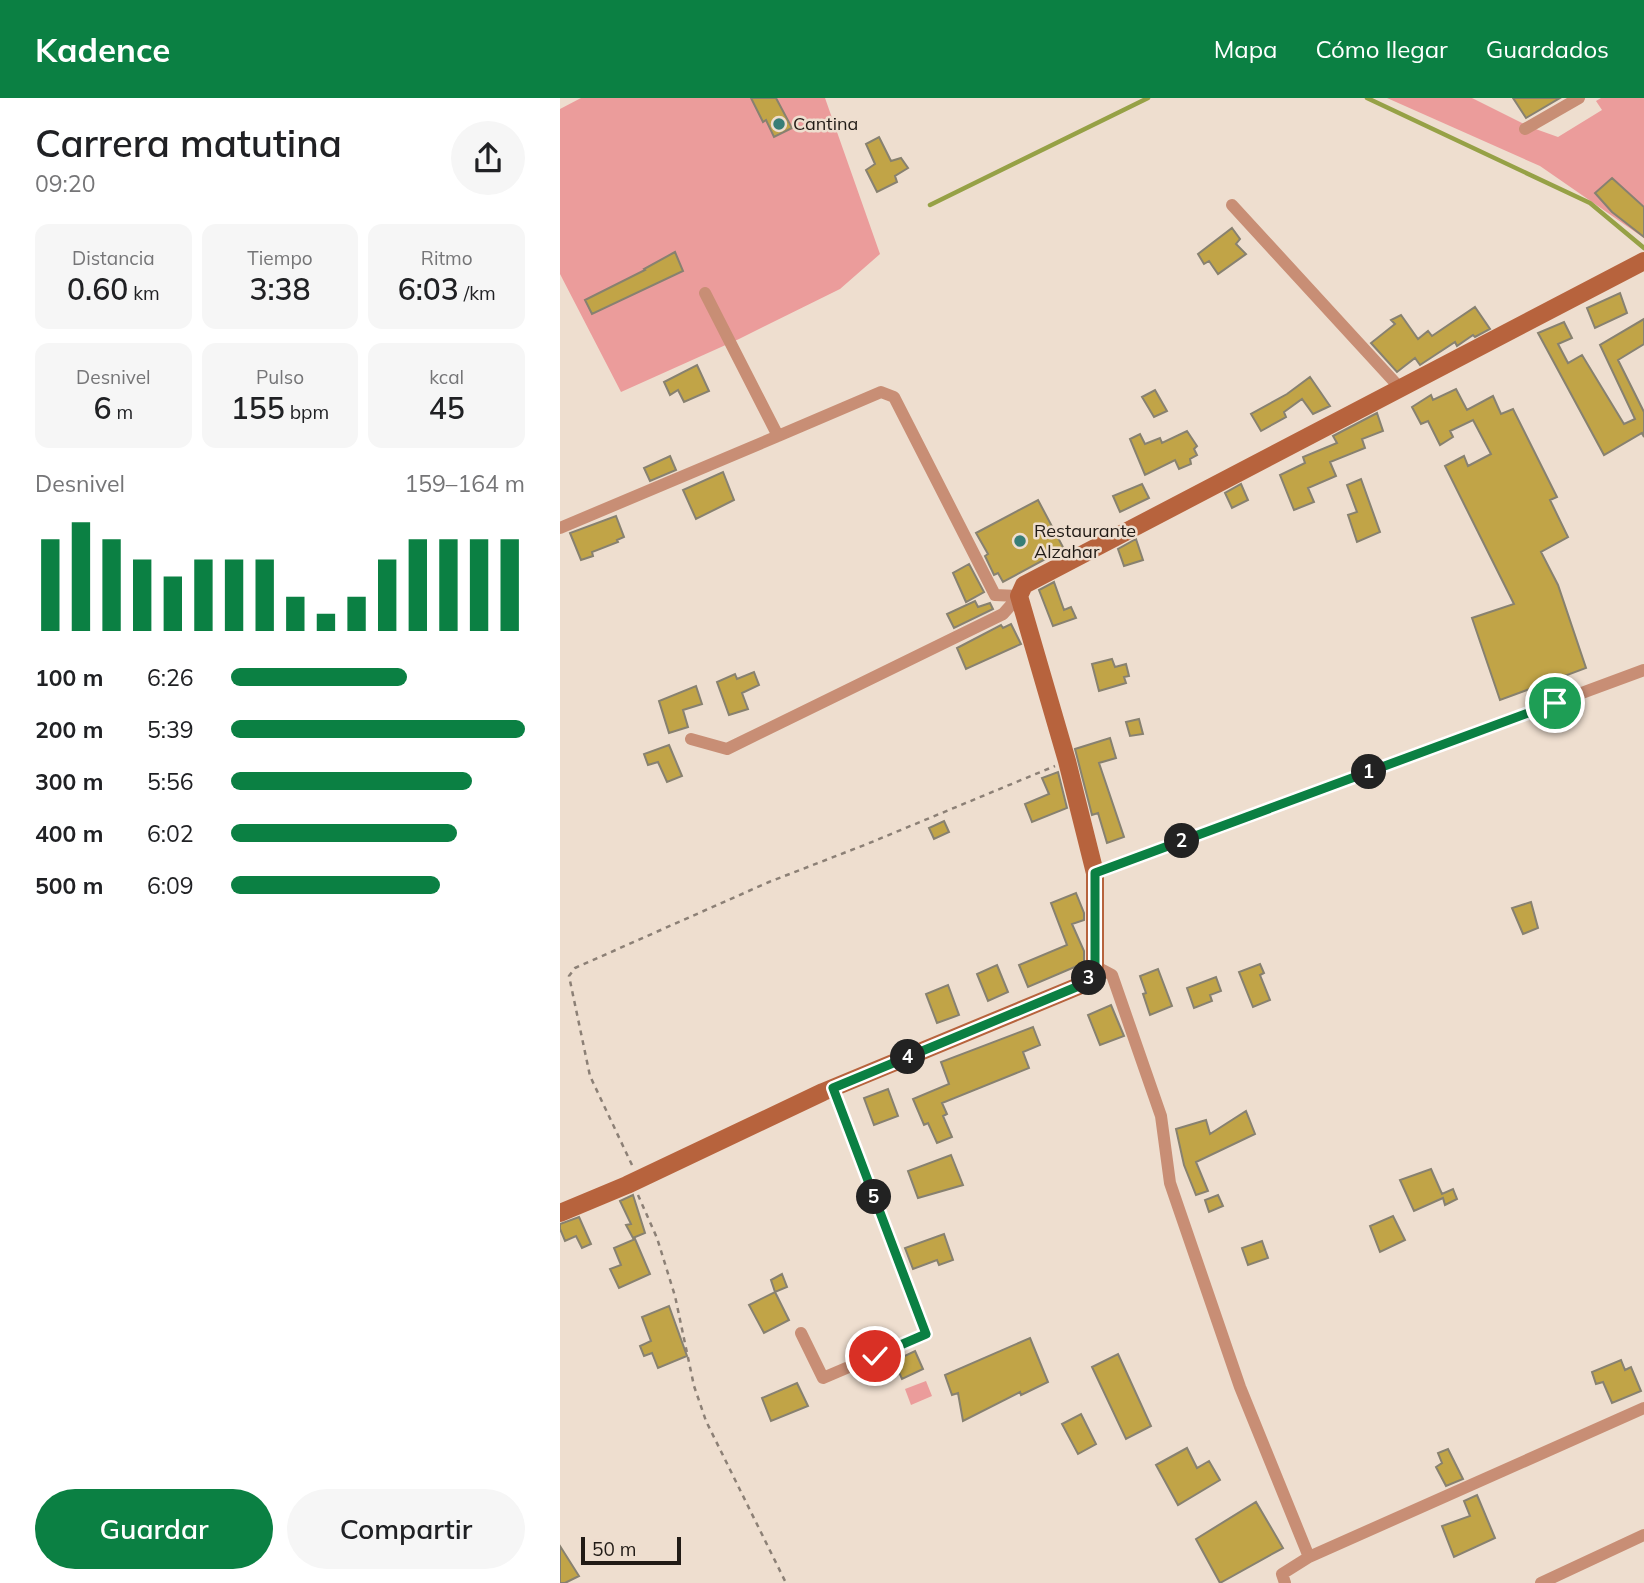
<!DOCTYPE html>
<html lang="es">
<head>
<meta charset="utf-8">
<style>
	:root { --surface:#fff; --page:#f6f6f6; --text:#202124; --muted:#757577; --accent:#0b8043 }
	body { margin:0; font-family:Mulish,sans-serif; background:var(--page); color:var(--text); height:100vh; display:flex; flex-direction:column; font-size:26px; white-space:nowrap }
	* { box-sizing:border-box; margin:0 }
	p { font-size:23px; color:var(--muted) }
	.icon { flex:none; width:38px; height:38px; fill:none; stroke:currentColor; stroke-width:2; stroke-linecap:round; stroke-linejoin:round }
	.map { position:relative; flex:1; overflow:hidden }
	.sheet { display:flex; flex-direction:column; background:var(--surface); width:560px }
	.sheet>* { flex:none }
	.scale { position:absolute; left:21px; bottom:18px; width:100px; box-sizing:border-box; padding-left:7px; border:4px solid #211b16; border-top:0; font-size:19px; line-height:24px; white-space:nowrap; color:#211b16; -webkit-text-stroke:5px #eedecf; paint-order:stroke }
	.pin { position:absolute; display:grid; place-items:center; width:60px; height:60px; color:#fff; margin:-30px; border:4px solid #fff; border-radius:50%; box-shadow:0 2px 7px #0007 }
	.km { position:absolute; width:35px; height:35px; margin:-18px; border-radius:50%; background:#222; color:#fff; font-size:19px; line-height:35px; text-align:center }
	.round { display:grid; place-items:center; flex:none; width:74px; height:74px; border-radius:37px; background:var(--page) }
	.overview { display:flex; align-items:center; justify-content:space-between; height:119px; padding:0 35px }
	h1 { font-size:38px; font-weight:600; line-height:52px }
	.figures { display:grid; grid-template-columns:repeat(3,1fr); gap:10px; height:119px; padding:7px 35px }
	.figures div { display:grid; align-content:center; border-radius:14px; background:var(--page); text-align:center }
	.figures b { font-size:30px; font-weight:600 }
	.figures small { font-size:19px; font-weight:400 }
	.figures p { font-size:19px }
	.chart { height:196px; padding:14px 35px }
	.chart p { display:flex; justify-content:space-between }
	.chart svg { width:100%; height:126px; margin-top:7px; stroke:var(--accent); stroke-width:6 }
	.cta { display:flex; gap:14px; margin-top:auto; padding:14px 35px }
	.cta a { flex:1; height:80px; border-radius:42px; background:var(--accent); color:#fff; font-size:28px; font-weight:600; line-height:80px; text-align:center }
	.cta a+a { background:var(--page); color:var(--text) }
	ul { padding:0 35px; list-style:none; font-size:23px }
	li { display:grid; grid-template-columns:112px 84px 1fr; align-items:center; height:52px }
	li i { height:18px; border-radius:9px; background:var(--accent) }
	header { display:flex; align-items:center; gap:42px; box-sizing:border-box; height:98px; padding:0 35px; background:var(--accent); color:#fff }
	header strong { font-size:33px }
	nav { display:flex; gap:38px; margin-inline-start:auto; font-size:24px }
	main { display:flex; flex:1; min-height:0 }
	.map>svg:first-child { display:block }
	.green { fill:#eb9c9b }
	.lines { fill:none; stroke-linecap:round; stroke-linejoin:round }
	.stream { stroke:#96a146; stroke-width:4.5 }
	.building { fill:#c1a447; stroke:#878170; stroke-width:2 }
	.path { stroke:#8c8076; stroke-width:2.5; stroke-dasharray:5 5; stroke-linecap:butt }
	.street { stroke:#c88e75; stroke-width:12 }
	.secondary { stroke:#b7633d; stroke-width:18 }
	.route-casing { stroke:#fff; stroke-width:14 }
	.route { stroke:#0b8043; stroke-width:9 }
	.poi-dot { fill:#387e77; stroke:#eedecf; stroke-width:2.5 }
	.labels { text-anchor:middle; stroke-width:5; stroke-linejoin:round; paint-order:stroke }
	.poi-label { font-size:18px; fill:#211b16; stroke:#eedecf; text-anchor:start }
</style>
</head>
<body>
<header>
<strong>Kadence</strong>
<nav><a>Mapa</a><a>Cómo llegar</a><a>Guardados</a></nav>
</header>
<main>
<section class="sheet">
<div class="overview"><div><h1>Carrera matutina</h1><p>09:20</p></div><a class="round"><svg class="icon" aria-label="share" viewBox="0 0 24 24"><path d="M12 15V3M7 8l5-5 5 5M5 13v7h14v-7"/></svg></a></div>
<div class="figures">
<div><p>Distancia</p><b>0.60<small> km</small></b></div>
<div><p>Tiempo</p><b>3:38</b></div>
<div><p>Ritmo</p><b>6:03<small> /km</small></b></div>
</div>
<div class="figures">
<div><p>Desnivel</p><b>6<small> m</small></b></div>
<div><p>Pulso</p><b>155<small> bpm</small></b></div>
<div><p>kcal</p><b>45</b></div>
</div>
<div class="chart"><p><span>Desnivel</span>159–164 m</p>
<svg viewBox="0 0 160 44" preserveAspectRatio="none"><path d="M5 44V12M15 44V6M25 44V12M35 44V19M45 44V25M55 44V19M65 44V19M75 44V19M85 44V32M95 44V38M105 44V32M115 44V19M125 44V12M135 44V12M145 44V12M155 44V12"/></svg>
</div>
<ul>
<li><b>100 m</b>6:26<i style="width:60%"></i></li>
<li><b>200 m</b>5:39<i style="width:100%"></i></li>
<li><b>300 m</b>5:56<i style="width:82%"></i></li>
<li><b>400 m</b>6:02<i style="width:77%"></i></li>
<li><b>500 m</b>6:09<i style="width:71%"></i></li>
</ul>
<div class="cta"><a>Guardar</a><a>Compartir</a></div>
</section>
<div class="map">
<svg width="1084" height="1485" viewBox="0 0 1084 1485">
	<rect width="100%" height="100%" fill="#eedecf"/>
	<path class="green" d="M21,0H265L320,156L280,191L179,241L61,294L0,176V11Z
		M827,0H912L970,29L998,39L1042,12L1036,3L1041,0H1084V140L980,68Z
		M366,1283L372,1298L351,1307L345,1291Z"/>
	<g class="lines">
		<path class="stream" d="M807,0L1030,105L1084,150
			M370,107L588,0"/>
	</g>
	<path class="building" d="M191,0H216L232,30L214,39L206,22L203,24Z
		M953,0H1000L966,20Z
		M319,39L331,63L341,60L348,70L335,78L337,84L317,94L306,72L315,66L306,46Z
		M1052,80L1084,109V139L1052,114L1035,95Z
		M672,130L680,141L676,146L686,156L658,176L649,163L644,166L638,156Z
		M115,154L123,173L32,216L25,202L85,172L84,171Z
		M1060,195L1067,215L1035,230L1027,210Z
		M915,209L930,231L915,239L913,237L897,248L895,244L860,267L855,260L837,274L811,245L835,226L831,222L841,217L858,241L868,233L872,238Z
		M1084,221V246L1058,262L1084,314V339L1082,335L1044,357L978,235L1004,224L1012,240L998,246L1008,265L1022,257L1064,326L1075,321L1040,247Z
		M137,267L149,293L124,304L118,292L110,297L104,284Z
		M750,279L770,308L753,316L742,301L724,314L726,319L701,333L691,316L727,296Z
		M896,291L907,312L933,298L941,316L953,311L997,399L990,402L1008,439L981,454L998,487L1026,570L940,602L912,520L954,506L885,368L904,358L908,368L931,356L913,322L890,333L893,339L880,347L868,323L861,326L852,309L871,297L873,302Z
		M595,292L607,313L594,319L582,299Z
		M817,315L823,333L802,341L805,350L770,364L776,378L748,390L754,404L734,412L720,377L745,365L743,359L777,345L773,338Z
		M627,333L637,348L634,351L637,357L630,361L631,366L619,371L615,362L585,377L570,341L580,336L585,346L600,340L602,345Z
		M110,358L116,372L90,383L84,370Z
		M163,374L174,402L136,421L123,392Z
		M801,381L820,434L797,444L788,417L797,414L787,387Z
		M582,386L589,400L560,414L553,398Z
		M681,386L688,402L672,410L665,395Z
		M478,402L504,451L443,484L438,475L434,477L425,458L428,456L416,435Z
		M56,418L64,439L57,442L58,444L32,454L33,458L21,462L10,435Z
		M576,441L583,462L564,468L558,451Z
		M409,466L424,494L406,504L393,475Z
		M494,484L504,512L511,509L516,520L493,528L479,492Z
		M415,503L418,509L430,505L433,511L394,530L387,516Z
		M451,526L461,546L406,571L397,550L441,527L443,530Z
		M552,561L555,569L566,566L569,578L564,579L566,585L539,593L532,566Z
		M194,574L199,587L182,595L188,611L169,617L157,584L175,576L177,581Z
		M136,588L142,606L123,612L128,629L109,635L99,603Z
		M579,621L583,636L570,638L566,624Z
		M550,640L556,660L539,665L564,739L547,745L538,715L532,717L515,651Z
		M109,647L122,678L107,684L98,664L88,667L84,656Z
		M498,674L507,710L472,724L465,706L489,696L482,680Z
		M384,723L389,734L374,741L369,730Z
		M516,795L524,815V822L512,826L524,853V865L468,889L459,867L507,847L491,805Z
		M971,804L978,830L963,836L952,810Z
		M700,866L704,875L700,877L710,902L693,909L679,874Z
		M437,867L448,894L428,903L417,876Z
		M598,871L612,908L590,917L583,896L586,895L580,878Z
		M656,879L661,893L650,897L652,903L634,910L627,890Z
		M388,887L399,917L377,925L366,896Z
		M551,907L564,938L540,947L528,917Z
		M473,929L480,947L463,954L469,970L382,1005L387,1016L383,1018L392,1039L377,1045L368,1025L364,1027L353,1001L389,986L381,964Z
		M328,991L338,1018L314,1027L304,1000Z
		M686,1013L695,1036L636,1064L648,1093L636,1097L624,1067L616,1031L646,1022L650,1036Z
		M391,1057L403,1087L358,1100L348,1073Z
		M871,1071L882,1096L893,1091L897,1101L885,1107L883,1100L854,1113L840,1082Z
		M73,1097L85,1135L73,1140L66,1127L71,1126L60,1103Z
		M658,1097L663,1108L649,1114L645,1102Z
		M833,1118L845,1142L820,1154L810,1128Z
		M19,1119L31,1146L22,1150L16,1138L5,1143L0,1131V1126Z
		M384,1136L393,1162L379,1167L377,1162L353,1171L345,1150Z
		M75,1141L90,1176L59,1190L50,1171L61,1167L54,1150Z
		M702,1143L708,1160L688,1167L682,1150Z
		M222,1176L227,1189L215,1194L211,1182Z
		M215,1194L229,1222L204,1235L189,1207Z
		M109,1208L127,1258L98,1270L92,1255L84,1258L80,1248L91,1243L82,1219Z
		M470,1240L488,1284L461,1297L460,1294L403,1323L398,1295L392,1297L385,1277Z
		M355,1253L363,1271L342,1281L334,1263Z
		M558,1256L591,1328L566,1341L532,1269Z
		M1061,1262L1065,1272L1071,1269L1081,1293L1052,1305L1043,1284L1036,1286L1032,1274Z
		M237,1285L248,1308L211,1323L202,1300Z
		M521,1316L536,1346L518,1356L502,1326Z
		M627,1350L637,1370L649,1363L660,1382L618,1407L596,1367Z
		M888,1351L903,1381L886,1388L876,1369L882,1365L878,1355Z
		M917,1397L935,1440L894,1459L882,1428L910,1418L904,1403Z
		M696,1404L723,1450L660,1485L636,1441Z
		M0,1448L19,1478L5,1485H0Z"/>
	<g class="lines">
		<path class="path" d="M72,1067L30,978L9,878L15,870L209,784L307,746L495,668
			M78,1097L97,1140L115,1198L134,1288L146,1323L226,1485"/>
		<path class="street" d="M965,31L1019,0
			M672,107L840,290
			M0,430L218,338
			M131,641L167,651L443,516L459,498L435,497L334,299L321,294L218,338L145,195
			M535,775L1084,572
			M535,868L552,877L601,1018L610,1085L680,1289L749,1459L722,1476L725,1485
			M241,1235L263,1280L366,1236L273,990
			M749,1459L1084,1310
			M981,1485L1084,1437"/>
		<path class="secondary" d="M0,1115L67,1087L263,994L526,885L535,868V775L507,663L459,498L464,487L1084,163"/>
	</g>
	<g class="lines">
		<g class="route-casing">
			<path id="route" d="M315,1258L366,1236L273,990L526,885L535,868V775L995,605"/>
		</g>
		<use href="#route" class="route"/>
	</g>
	<g class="poi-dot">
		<circle cx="219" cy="26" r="7"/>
		<circle cx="460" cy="443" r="7"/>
	</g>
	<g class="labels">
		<g class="poi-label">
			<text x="233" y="32">Cantina</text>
			<text x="474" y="439">Restaurante<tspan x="474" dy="21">Alzahar</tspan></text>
		</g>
	</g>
</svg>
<div class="scale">50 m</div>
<div class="pin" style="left:995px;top:605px;background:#1e9e55"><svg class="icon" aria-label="arrive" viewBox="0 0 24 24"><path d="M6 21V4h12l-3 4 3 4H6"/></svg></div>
<div class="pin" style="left:315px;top:1258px;background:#d93025"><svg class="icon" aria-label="check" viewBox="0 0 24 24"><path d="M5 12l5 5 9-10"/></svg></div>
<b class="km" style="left:809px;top:674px">1</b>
<b class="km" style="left:622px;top:743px">2</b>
<b class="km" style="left:529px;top:880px">3</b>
<b class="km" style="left:348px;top:959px">4</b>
<b class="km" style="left:314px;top:1099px">5</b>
</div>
</main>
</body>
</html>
